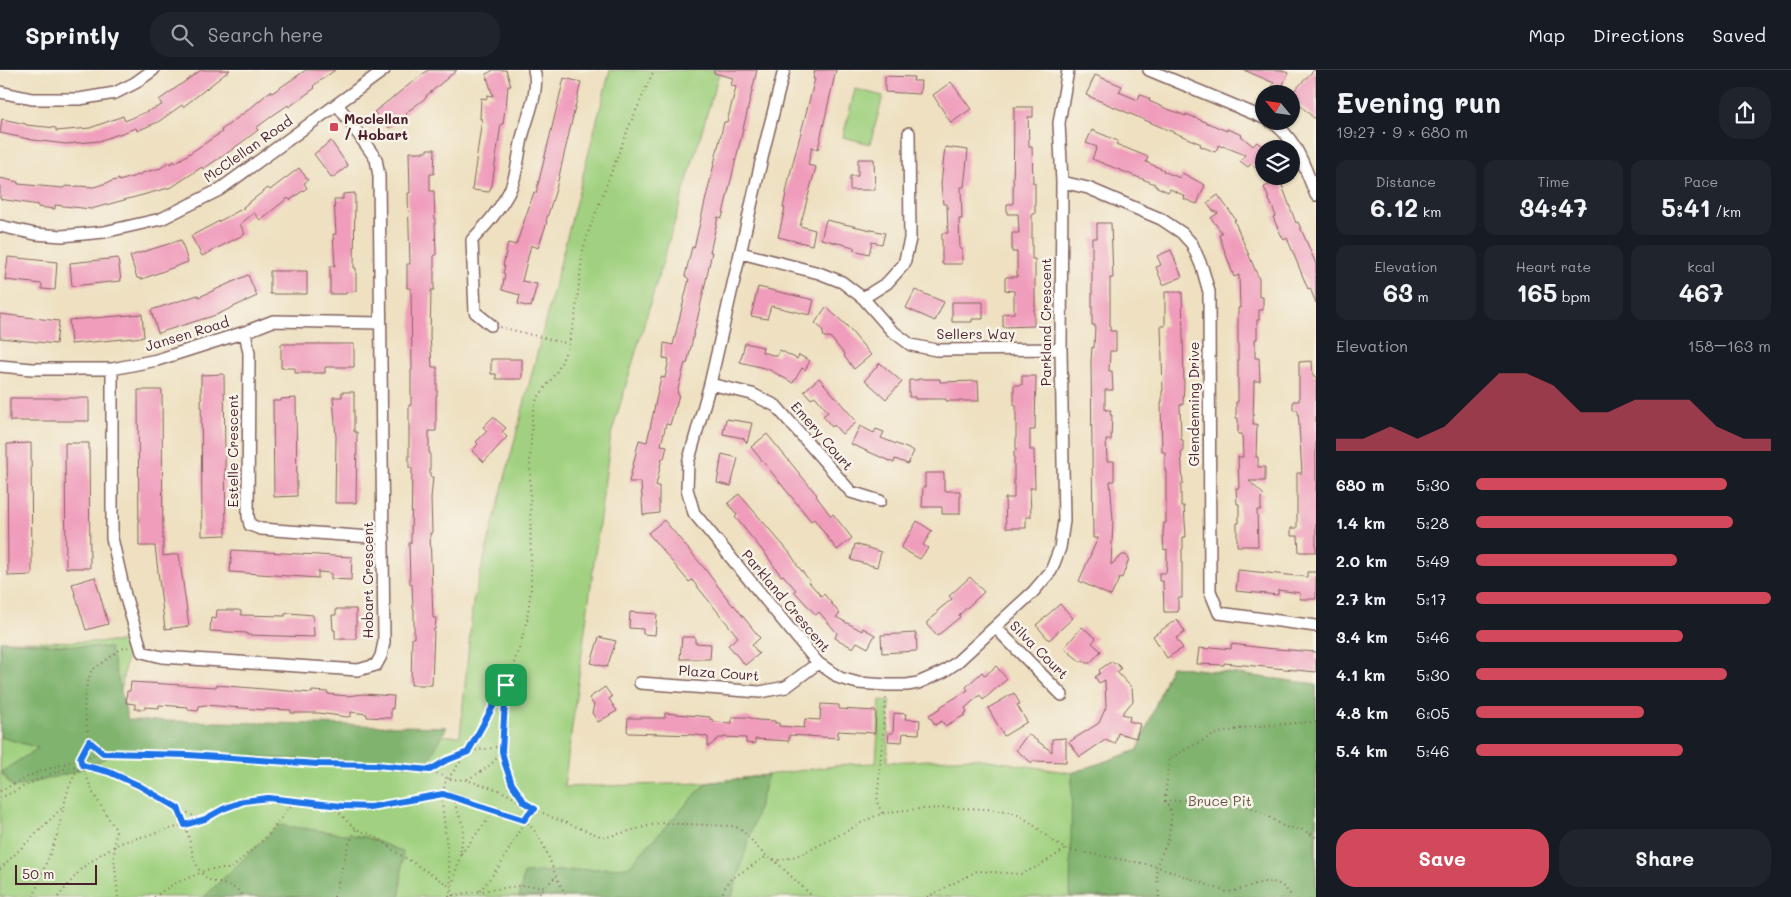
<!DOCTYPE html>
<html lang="en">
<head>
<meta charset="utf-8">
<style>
	:root { --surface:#171b24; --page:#20242c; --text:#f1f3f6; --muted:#9ea1a6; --line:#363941; --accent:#d1495b }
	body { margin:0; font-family:Mali,sans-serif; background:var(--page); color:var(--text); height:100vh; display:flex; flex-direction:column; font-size:19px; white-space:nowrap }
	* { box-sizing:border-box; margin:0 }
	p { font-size:16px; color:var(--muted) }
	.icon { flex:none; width:28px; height:28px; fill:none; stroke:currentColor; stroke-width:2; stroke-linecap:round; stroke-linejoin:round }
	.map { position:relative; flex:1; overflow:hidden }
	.drawer { display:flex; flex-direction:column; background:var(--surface); width:475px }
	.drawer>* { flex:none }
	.needle { width:32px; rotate:299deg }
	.fabs { position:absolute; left:1255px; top:15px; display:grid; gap:10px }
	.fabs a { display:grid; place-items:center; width:45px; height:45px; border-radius:50%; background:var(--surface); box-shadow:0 1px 4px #0004; font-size:25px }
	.scale { position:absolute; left:15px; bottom:12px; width:82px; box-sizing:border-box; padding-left:5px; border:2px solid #4a1f2b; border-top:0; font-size:14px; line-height:18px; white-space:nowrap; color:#4a1f2b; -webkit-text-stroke:4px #f7f3e8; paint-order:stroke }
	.pin { position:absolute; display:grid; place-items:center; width:42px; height:42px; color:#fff; margin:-21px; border-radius:10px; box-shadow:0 2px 8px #0006 }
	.round { display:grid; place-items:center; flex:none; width:52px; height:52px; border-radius:20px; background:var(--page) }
	.overview { display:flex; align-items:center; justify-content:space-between; height:85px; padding:0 20px }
	h1 { font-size:28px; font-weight:700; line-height:38px }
	.figures { display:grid; grid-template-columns:repeat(3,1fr); gap:8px; height:85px; padding:5px 20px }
	.figures div { display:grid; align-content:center; border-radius:12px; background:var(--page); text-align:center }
	.figures b { font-size:25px; font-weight:700 }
	.figures small { font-size:14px; font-weight:400 }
	.figures p { font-size:14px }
	.chart { height:140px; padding:10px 20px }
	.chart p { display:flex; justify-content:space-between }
	.chart svg { width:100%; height:90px; margin-top:5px; fill:var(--accent); opacity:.7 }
	.button { display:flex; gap:10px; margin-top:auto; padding:10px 20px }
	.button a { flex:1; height:58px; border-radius:20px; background:var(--accent); color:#fff; font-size:20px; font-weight:700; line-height:58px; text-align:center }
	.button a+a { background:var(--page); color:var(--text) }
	ul { padding:0 20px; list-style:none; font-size:16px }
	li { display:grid; grid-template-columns:80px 60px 1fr; align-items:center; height:38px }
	li i { height:12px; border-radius:6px; background:var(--accent) }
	header { display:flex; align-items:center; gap:30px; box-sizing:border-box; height:70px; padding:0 25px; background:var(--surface); border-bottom:1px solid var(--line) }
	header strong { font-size:24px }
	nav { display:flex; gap:28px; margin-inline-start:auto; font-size:18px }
	.search { width:350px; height:45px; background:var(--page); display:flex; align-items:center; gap:12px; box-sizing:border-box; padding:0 18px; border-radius:20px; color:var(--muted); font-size:19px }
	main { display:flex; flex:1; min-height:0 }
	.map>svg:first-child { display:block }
	.green { fill:#a1d180; stroke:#767856 }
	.forest { fill:#80b36e; stroke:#65694c }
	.building { fill:#f09dbc }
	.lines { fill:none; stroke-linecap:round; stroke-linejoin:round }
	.minor-casing { stroke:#83635f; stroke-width:14 }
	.path { stroke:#83635f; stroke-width:2; stroke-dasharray:1 4; stroke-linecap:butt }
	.minor { stroke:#fff; stroke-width:11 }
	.route-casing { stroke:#fff; stroke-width:10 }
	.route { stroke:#1a73e8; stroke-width:6 }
	.poi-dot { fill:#d1495b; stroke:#f7f3e8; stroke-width:2 }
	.labels { text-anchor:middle; stroke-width:5; stroke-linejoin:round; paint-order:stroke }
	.poi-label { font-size:14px; font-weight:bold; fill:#4a1f2b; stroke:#f7f3e8; text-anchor:start }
	.street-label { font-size:14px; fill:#4a1f2b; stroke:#f7f3e8 }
	.park-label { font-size:14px; fill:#645444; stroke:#f7f3e8 }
</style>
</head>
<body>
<header>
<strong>Sprintly</strong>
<div class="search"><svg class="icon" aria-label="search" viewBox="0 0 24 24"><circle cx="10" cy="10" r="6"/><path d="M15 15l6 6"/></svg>Search here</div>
<nav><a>Map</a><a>Directions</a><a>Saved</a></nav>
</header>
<main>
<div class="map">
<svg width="1316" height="827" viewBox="0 0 1316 827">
	<rect width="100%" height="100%" fill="#f7f3e8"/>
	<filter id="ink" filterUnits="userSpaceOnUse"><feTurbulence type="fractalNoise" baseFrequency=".02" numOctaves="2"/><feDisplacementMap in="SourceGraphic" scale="10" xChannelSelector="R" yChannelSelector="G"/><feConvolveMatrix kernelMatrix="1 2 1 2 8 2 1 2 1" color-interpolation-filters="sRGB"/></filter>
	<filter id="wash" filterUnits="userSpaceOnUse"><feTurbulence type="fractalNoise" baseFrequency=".0096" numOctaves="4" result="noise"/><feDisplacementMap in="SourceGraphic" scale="20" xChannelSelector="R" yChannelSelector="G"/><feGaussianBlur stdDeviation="1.12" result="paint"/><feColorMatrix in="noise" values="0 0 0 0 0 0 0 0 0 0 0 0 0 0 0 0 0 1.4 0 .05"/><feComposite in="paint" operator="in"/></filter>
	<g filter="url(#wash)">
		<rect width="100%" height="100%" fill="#eee0c0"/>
		<path class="green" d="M610,0H720L611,365L564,717L706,713L850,694L876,693L880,630L890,631L887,692L975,688L1072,703L1138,680L1171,596L1316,614V827H0V571L129,572L115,656L185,663L460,666L473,532Z
			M855,19L883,26L870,74L843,67Z"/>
		<path class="forest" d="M0,571L110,578L128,650L447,657L426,696L124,680L74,702L13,718L1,702L38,678L0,667Z
			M1171,596L1316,614V827H1070L1072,703L1138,680Z
			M768,705L732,827H519L524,803L628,797L706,713Z
			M279,755L366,767L403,782L400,827H204Z"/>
		<g id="blocks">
			<path class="building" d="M201,0H230L183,37L182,35L158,52L137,61L136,58L99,71L66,74L33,70L0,63L2,49L26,54V55L56,58V61L90,58L123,46L125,51L162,35L159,30Z
				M306,0H335L313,16L315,18L289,37L288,35L272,46L256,58L258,60L233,79L203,99L202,97L172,117L91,139L55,135V139L38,137V135L0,129V108L18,112V114L40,116L63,118L66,116L76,117V116L94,117L119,109V111L142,104V103L161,98L168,92L170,94L174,91L175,93L222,62L221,60L224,58L252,37L268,23L271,21L272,23Z
				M428,0H457L426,26L427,27L407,42L406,46L389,58L374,42Z
				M492,0H506L511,16H508L506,38H505L503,54H501L492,115L489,122L472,120L482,49H480L481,28L487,29V25L493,26L486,4L492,1Z
				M714,0H757L722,148L718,147L710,182H712L703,224L687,294L685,293L677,323L679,324L676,337H675L670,355L666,354L661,375L667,376L664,389L662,388L656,416H659V443L643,445L641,412H629L639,370L647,372L661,307L665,308L669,289L663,288L664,273L673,275L689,209L685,206L692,177L694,178L724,52H727L736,17L731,15L733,8L714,3Z
				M815,0H836L818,79L812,77L808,95L816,97L800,156L815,160L812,175L778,167L785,138H783L790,104L815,9H813Z
				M1244,0H1281L1288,3L1281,20L1272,16L1274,13Z
				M1314,0H1316V50L1291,27V24Z
				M1095,5L1122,16L1119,22L1138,30L1140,24L1150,29L1149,31L1165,38L1186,46V44L1227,61V59L1242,65L1241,66L1253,76L1257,72L1264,78V105L1251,94L1248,97L1240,91L1245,85L1223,76L1222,77L1219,75L1215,82L1200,76L1201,74L1086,25Z
				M885,6L914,7L913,11H921L920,24L885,22Z
				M564,8L581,12L556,119L546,151L547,152L538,178L531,175L522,211L537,214L531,237L518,234L520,225L502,220L505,204L503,203L505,196H503L508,173L516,175L534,122L536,123Z
				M951,12L971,39L951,53L933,25Z
				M1014,37H1033V47H1028L1029,76H1032L1033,113H1035V144H1032V189H1035V238H1034V256L1003,257V244L1014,243V221L1005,220V209L1006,207H1017V182H1012V163H1019L1018,144H1007V134H1013Z
				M1092,60L1118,71L1116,74L1148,87L1146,92L1164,100L1163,101L1180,108L1182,103L1205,115L1197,134L1184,129L1185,126L1170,119L1168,122L1155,116V114L1092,89L1097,77L1086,73Z
				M331,71L348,96L332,108L314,84Z
				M945,77L968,80L964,117H961L962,149H959L960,179H962V194H942V163H948L947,134H943L941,114Z
				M427,79H435L434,104H430V121H434L436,185H434V220H431L430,266L432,297H437V326H436V361H429V382H430V407H433L431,428L432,463H430L433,548H436L435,559H434L432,615H411L412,568H414V539H413L412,514H410L409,473H411L412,398H409V335H411V300H412L411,218H407V194H410L408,123H410L409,82H427Z
				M858,89H874L875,120H850V106H858Z
				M299,98L308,110L304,113L307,118L290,130L288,128L260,150L254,143L240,154L245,164L202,186L191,166L244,138L243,137L268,118L270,120Z
				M1280,110L1296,153L1298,152L1316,194V233L1310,218L1308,219L1287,168L1284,170L1279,161L1273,147L1276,146L1264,117Z
				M355,123L354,198H356V221L346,222V224H330V196H335L333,164H336L334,129H343V124Z
				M1218,125L1236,150H1234L1259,209V227H1263V240H1259V250H1257V269H1255V288H1259L1260,311H1254L1253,354H1257L1256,387H1258V397H1265V411H1249L1264,425L1261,428V440H1257L1258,476H1237V453H1239V434H1237L1236,418H1239L1238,387H1243L1242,364H1238V348H1236V332H1238V238H1240L1239,205L1234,207L1219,165L1222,163L1211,148L1218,143L1212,140L1207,133Z
				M826,150L885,163L882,174L872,172L869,184L854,180V177L821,169Z
				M1097,153H1111L1113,208H1110V261H1116V281H1110L1109,301H1112L1113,320H1105V340H1111L1110,345H1112L1111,370H1106L1107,391H1114V411H1110L1113,450L1111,495L1122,485H1126L1129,489L1122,508L1120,507L1111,526L1079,511L1098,468H1093L1091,292L1092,277L1094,278L1095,255H1092V168H1097Z
				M181,170L188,192L142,209L137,208L130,186Z
				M1171,180L1182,207L1163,215L1156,197L1161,195L1157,186Z
				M8,187L57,192L55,220L42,219V214L5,210Z
				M118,188L121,211L72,216L70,193Z
				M270,201H307V224H270Z
				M248,205L257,226L216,245L158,263L151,240L198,225L199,227Z
				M758,217L814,230L810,245L771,236L767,249L751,246Z
				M915,220L944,232L935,251L906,238Z
				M1165,222H1182L1184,314L1183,335H1180L1181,370H1183V382H1181L1183,414H1181V436H1184L1186,467H1183V479H1182V528H1178V542H1164L1163,511H1159V503H1166L1167,493V479L1164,480L1163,464L1164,453H1166V401H1165V382H1162L1161,332H1162V321H1163L1161,256H1165Z
				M952,232H983V249H972V252H952Z
				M826,237L846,255L871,285L854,299L844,286L845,285L830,267H824L822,259L815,253Z
				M0,244L59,251L56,274L0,268Z
				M142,244L144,267L71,274L69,250Z
				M745,273L763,277L762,282L777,286L780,280L797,289L799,285L810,291L805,300L802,298L793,313L768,299L740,292Z
				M281,274H354V297H325V303H295V298H281Z
				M491,289H522V309H496V304H491Z
				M1312,291L1313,306H1316V482H1299L1298,466H1291V458H1297V403H1302L1298,340H1293V331H1299V292Z
				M880,293L902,312L886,329L865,310Z
				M224,304L226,465L202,466L201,305Z
				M1022,306H1036L1035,360H1030V380H1034L1035,418H1030L1031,447H1026V458H1006L1005,428H1014V381H1016V335H1014V315H1022Z
				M819,308L857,352L842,364L834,355L832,357L823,346L828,342L815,326L811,329L804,321Z
				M918,309H940V312L978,311L979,331H946V329H915V327H909V310H918Z
				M138,320H162L163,486L179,484L189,556L165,559L155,476H139Z
				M342,322H354V362H357L356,433H335L336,367L333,327H342Z
				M10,328H89V351H10Z
				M296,328L297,426L274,427L273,331H281V329Z
				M493,347L506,358L502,362L507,367L484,392L472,381L478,374L476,372L487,361L483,357Z
				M726,349L752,353L747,373L743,368L723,364Z
				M860,356L874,363L876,359L884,362L881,368L914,381L908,394L895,389L894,393L851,374Z
				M767,364L817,425L816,426L831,446L833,444L852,468L837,480L814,449L811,451L751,377Z
				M31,373L32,505L8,506L7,374Z
				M65,373H89L90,498H66Z
				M722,384L738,388L731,416L717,413Z
				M925,403H944V421H960V444H942V437H922L923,417H925Z
				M739,424L789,482L797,494H796L810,511L809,512L821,526L824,524L840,544L836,547L862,561L863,558L875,565L868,578L857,572L853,578L835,568L837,563L819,542L816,545L794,521L796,520L783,505L781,506L767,486L735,447L737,445L728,433Z
				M664,450L705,499L733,536L734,535L760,568L752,575L759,584L745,595L728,575L738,567L692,510L689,512L648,463Z
				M917,451L932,461L923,475L928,478L920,489L901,478Z
				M855,474L881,482L877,497L851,490Z
				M232,480L352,487L351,510L331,509V503L318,502V508L230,502Z
				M1238,500L1307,507V502H1316V529H1300V523L1278,520V525L1236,521Z
				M95,507L108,554L86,560L72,514Z
				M970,507L984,522L959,545L960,547L937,566L927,555V552L938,543L937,541L952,529L949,526Z
				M1060,534L1073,548L1049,570L1036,555Z
				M336,539H356V569H335V560H333L332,545H336Z
				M217,540H238L241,541V545L285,546V544L289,543L313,545L314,567L247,565V563L210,561L211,548L216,549Z
				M630,542L657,544L655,565L643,564V559L629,558Z
				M1177,549L1185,562L1176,568L1183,578L1167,588L1153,566Z
				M1082,557L1096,568L1092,573L1101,581L1090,593H1087L1083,590L1081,592L1064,578Z
				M916,563L917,581L882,583L881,565Z
				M599,567L616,571L607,597L591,593Z
				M682,567H695V573L711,574L710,589H680Z
				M1231,574L1264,578L1316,582V602L1224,593V595L1197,594L1199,578L1210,579L1211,577L1231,579Z
				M1112,591L1114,594L1116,592L1121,599L1117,602L1132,618L1133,631L1122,644L1130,646L1129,651L1140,654L1136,668L1118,663L1115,674L1105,670L1080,687L1069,672L1099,653L1106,637L1105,611V610L1099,613L1095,607L1100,603L1099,600Z
				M996,596L1007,609L983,630L980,625L965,638L967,642L965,643V645L945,656L942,651L935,655L929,645L941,638L940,637L968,620L966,617L982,602L985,606Z
				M131,612L216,617V615L312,623V621L328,622V624L347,626L363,624L394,626L393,639L391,638V648H388L367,647V644L351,642V646L347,647L319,643H291V640L266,639V640L205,635L199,636L198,641L188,640V637L159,635V638L145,637V639H135V634L126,633L127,621H130Z
				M605,617L612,627L609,629L617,641L598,652L592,643L594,635L589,628Z
				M1014,623L1020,634L1017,635L1027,652L1004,666L988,638Z
				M821,634L839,635V639L876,641L875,663L838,661V668L789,665V671L755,669V674L746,673V668L724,667V668H719L708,677V667L697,665L629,663L627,661L628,648H665V643L710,647V649L713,650V652L732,653V647H747L757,650L775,651V653H779V656L804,658L805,649L820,650Z
				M894,643L906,644L905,649L920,650L919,664L903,663L902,672L888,671L889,663H893Z
				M1028,664L1052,682V669L1066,668V692L1033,691L1032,693L1016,680Z"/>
		</g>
	</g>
	<g filter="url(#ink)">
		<use href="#blocks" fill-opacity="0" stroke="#83635f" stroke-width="1"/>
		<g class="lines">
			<g class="minor-casing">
				<path id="minor" d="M784,0L765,75L710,314L688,393L687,419L694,443L818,593L840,608L858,613L887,615H907L918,613L943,602L956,593L1033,522L1051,501L1060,478L1064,451L1061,279L1062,112L1059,53L1068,0
					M1149,0L1264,48
					M0,22L32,29H79L115,23L135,13L153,0
					M1270,51C1296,66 1305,99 1316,125
					M1062,112L1088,118L1161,149L1182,163L1192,174L1202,197L1209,222L1210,521L1219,543L1316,556
					M0,156L35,164L62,166L104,162L161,149L219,120L384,0
					M741,183L819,203L842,212L863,228L891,260L911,275L936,280L1061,279
					M863,228L887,213L904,194L910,169L909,63
					M491,255L475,242L472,170C486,155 498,142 508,124C517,107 518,87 522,68C527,47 540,21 534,0
					M245,262L249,283L248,446L250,455L261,459L384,468
					M0,296L32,299H112L157,290L245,262L273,251L380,253
					M112,299V468L125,525L142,582L162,587L358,600L376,595L381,586L384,572L379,106L376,89L337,34
					M710,314L752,324L776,336L851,422L880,431
					M995,557L1062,625
					M640,613L760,622L786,617L818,593"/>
			</g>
			<path class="path" d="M500,257L569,274
				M89,671L84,637L86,618L91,601L121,579L128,577
				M502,681C506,700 513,715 524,731
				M82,695L93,723L116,760L114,787L118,827
				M430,700C441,693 453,686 466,682C478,679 490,680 502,675
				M467,709C482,702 493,695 502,681L506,615L521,573L527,549L531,519L530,393L532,350L534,339L537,329L558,300L569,274L575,247L583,180L589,160L628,59L654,0
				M0,721L38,702L80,689L103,683L188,685L318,694L405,697L430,700L449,709L466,710L499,720L551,747L600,766L607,767L659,753L733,756C751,761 759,789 777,790C794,791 830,769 847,761C858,755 869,748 881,744C900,737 994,736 1013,743C1033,750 1047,770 1066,779L1156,796L1227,822C1252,820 1273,797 1292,827
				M0,728C25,717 55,699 82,695C102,692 179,739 201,750
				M1165,731L1169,689C1185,680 1202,669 1220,663C1251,655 1284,654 1316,652
				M333,736L349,753L356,759L372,765L384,772L393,780L451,817
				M178,738C182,748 186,758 189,768C192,781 194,795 203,805C214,817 236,811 243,827
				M882,743L877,732L886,627
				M461,784L495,740
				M773,789L813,827
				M0,799L62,738
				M452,815L460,786L464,758L452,727
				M452,820L453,827
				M480,821L501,794L529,743L535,739
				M453,825L518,816H546
				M34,827C39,807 49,788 56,768C64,744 64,715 82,695L80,689L89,671L103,683
				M58,827L81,799L101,784L120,773L205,749L223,739L244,731L268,729L341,736L370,737L443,724L520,748C540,759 548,786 556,806C559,813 563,820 567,827
				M154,827L172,815L209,799H231L268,765L293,733
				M334,827L348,776L356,759
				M449,827L451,817L442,731L445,713L476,670L502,620L506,615
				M536,827L556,806
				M721,827L728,811L767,786
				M927,827L977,801L1021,804L1037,797L1066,779
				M1159,827L1156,796L1168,770L1172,743L1165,731L1230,728L1261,742L1285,757L1303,760L1316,767"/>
			<use href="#minor" class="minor"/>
		</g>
	</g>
	<g class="lines" filter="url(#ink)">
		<g class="route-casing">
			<path id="route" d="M506,615L502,681L505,694L512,714L525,733L535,739L529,743L524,750L443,724L370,737L341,736L268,728L244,731L223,739L205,749L185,755L178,738L138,715L109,702L82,695L80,688L89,671L103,683L188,685L318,694L376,695L430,700L445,691L468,682L502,620Z"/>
		</g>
		<use href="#route" class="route"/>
	</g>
	<rect class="poi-dot" x="329" y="52" width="10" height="10" rx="2.5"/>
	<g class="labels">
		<g class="poi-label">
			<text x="344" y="54">Mcclellan<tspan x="344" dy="16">/ Hobart</tspan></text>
		</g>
		<g class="street-label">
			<text transform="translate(248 79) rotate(-35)" y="5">McClellan Road</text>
			<text transform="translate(1046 252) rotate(-90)" y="5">Parkland Crescent</text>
			<text transform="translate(187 264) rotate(-17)" y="5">Jansen Road</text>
			<text x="976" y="269">Sellers Way</text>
			<text transform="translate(1194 334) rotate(-90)" y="5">Glendenning Drive</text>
			<text transform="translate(822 366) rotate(49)" y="5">Emery Court</text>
			<text transform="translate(233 381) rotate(-90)" y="5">Estelle Crescent</text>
			<text transform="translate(368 510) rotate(-90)" y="5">Hobart Crescent</text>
			<text transform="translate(786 531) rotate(50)" y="5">Parkland Crescent</text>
			<text transform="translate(1039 580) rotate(45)" y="5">Silva Court</text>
			<text transform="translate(719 603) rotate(4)" y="5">Plaza Court</text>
		</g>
		<g class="park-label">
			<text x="1220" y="736">Bruce Pit</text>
		</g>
	</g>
</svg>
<div class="fabs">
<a><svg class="needle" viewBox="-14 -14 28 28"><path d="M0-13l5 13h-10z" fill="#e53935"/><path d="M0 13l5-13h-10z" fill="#9ea1a6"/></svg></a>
<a><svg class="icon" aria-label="layers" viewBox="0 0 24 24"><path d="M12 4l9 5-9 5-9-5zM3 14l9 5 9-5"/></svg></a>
</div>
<div class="scale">50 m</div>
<div class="pin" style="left:506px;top:615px;background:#1e9e55"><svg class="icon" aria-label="arrive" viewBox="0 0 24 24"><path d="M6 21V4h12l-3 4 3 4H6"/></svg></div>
</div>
<section class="drawer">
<div class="overview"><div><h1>Evening run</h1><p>19:27 · 9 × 680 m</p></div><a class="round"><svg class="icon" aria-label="share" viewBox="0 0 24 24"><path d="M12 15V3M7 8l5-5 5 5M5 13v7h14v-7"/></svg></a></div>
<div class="figures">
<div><p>Distance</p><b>6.12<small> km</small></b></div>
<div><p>Time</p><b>34:47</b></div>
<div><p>Pace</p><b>5:41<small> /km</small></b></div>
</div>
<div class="figures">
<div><p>Elevation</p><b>63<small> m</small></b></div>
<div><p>Heart rate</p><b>165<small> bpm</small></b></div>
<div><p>kcal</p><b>467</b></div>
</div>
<div class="chart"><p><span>Elevation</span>158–163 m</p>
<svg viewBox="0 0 160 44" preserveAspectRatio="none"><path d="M0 44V38L10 38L20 32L30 38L40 32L50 19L60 6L70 6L80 12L90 25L100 25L110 19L120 19L130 19L140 32L150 38L160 38V44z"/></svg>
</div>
<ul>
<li><b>680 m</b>5:30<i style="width:85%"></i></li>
<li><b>1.4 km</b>5:28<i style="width:87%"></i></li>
<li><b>2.0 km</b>5:49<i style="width:68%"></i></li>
<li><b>2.7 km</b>5:17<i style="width:100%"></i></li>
<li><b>3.4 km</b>5:46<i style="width:70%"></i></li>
<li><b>4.1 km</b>5:30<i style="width:85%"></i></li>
<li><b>4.8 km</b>6:05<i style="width:57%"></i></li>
<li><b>5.4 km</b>5:46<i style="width:70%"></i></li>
</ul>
<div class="button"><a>Save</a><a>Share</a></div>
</section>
</main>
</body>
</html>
